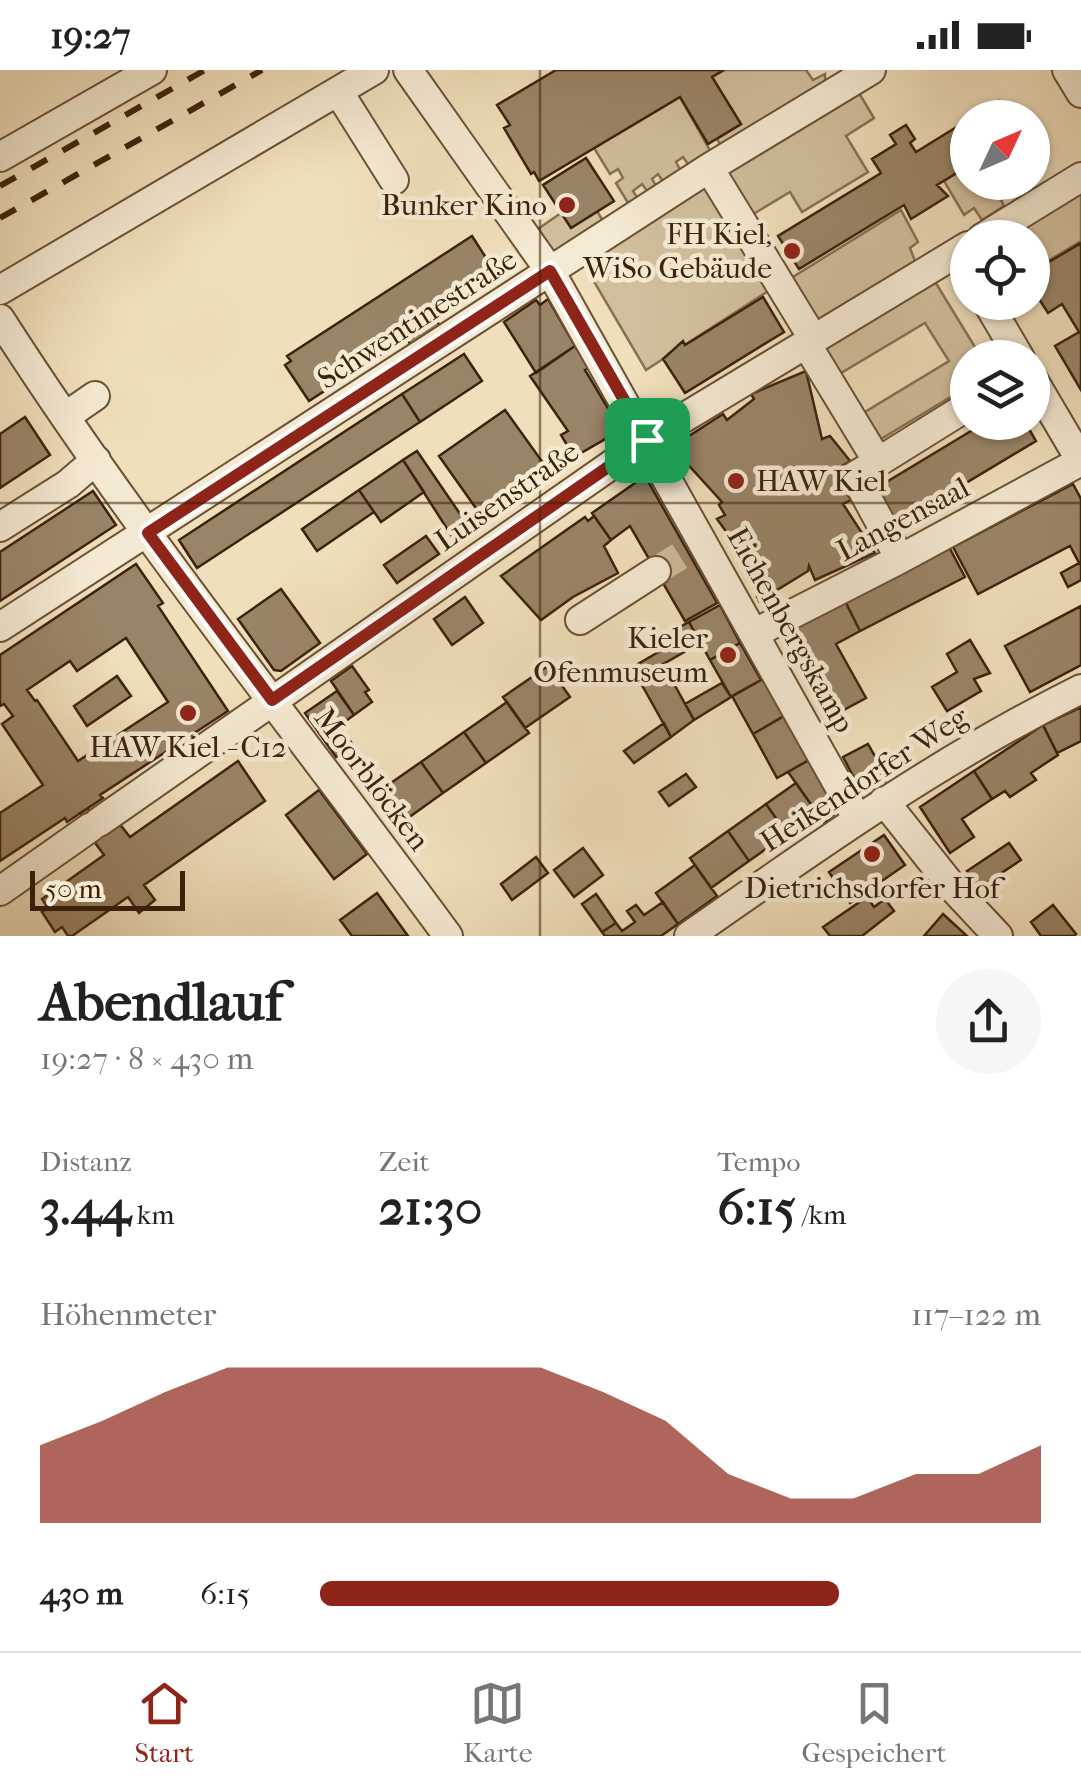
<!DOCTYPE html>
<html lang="de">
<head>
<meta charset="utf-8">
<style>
	:root { --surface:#fff; --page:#f6f6f6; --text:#222; --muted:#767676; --line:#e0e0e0; --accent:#8f2418 }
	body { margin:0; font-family:"IM FELL French Canon",serif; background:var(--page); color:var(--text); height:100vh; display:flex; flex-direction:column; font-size:38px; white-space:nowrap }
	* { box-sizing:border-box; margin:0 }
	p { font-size:32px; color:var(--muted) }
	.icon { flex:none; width:55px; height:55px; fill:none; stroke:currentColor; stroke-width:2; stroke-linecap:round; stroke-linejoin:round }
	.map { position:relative; height:866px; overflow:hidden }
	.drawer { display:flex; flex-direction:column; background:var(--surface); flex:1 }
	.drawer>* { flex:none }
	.needle { width:65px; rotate:46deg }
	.fabs { position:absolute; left:950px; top:30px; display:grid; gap:20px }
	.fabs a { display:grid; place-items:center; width:100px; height:100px; border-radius:50%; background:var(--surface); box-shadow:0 2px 8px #0004; font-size:50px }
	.scale { position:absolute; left:30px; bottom:25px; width:155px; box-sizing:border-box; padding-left:10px; border:5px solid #3d220b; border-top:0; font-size:28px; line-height:35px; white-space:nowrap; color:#3d220b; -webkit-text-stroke:8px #f5ead3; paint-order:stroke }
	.pin { position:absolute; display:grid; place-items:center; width:85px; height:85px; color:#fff; margin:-42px; border-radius:20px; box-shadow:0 5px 15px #0006 }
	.round { display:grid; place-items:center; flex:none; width:105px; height:105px; border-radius:52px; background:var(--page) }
	.overview { display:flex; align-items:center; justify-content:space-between; height:170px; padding:0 40px }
	h1 { font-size:55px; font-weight:700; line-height:75px }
	.figures { display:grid; grid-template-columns:repeat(3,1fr); gap:15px; height:170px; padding:10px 40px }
	.figures div { display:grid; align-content:center }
	.figures b { font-size:50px; font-weight:700 }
	.figures small { font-size:28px; font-weight:400 }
	.figures p { font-size:28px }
	.chart { height:280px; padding:20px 40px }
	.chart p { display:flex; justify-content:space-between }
	.chart svg { width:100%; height:180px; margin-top:10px; fill:var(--accent); opacity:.7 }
	ul { padding:0 40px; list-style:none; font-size:32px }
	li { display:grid; grid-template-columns:160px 120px 1fr; align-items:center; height:75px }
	li i { height:25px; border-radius:12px; background:var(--accent) }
	.status { display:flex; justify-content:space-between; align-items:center; height:70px; padding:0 50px; background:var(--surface); direction:ltr }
	.status svg { height:28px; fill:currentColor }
	.tab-bar { display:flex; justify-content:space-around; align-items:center; height:140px; border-top:2px solid var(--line); background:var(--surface); font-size:28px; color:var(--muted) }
	.tab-bar a { display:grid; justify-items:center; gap:5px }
	.tab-bar .selected { color:var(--accent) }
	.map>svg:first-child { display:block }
	.green { fill:#d2bf9d; stroke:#887054; stroke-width:2.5 }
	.building { fill:#9a8467; stroke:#3d220b; stroke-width:2.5; fill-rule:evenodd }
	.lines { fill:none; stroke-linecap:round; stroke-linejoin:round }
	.minor-tunnel { stroke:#ccb998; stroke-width:28; stroke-dasharray:28 14; stroke-linecap:butt }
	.minor-casing { stroke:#6a5137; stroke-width:32 }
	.minor { stroke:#f5ead3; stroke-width:28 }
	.rail { stroke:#3d220b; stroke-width:6; stroke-dasharray:18 18; stroke-linecap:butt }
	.route-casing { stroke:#fff; stroke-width:20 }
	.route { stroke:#8f2418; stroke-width:12 }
	.grid { fill:none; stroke:#3d220b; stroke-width:2.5; stroke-opacity:0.55 }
	.poi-dot { fill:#8f2418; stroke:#f5ead3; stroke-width:4 }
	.labels { text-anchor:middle; stroke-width:9; stroke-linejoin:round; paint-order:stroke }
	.poi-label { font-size:30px; fill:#3d220b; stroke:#f5ead3; text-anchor:end }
	.street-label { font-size:30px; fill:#3d220b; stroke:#f5ead3 }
</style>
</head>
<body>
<div class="status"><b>19:27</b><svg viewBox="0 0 49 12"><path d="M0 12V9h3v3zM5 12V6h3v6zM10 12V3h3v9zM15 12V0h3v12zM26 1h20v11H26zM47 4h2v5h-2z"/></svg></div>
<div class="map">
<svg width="1081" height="866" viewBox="0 0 1081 866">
	<rect width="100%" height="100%" fill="#f0dfbb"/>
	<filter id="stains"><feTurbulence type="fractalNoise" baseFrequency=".002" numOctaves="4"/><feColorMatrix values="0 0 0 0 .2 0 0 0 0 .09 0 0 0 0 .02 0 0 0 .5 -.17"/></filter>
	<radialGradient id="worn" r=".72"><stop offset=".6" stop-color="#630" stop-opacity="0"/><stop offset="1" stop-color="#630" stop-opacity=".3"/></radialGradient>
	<path class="green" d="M724,0H806L813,10L825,4V14L723,79L717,69L741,54L712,7Z
		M856,18L874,48L846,66L868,102L802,142L790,122L750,146L723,100Z
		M680,27L713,86L692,100L683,87L676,92L683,105L666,116L658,104L652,109L659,121L651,126L642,114L633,121L640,132L631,138L616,113L623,108L618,99L610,104L594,78Z
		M967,96L968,112L1031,113L1001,130L1004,136L982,150L974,138L964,145L944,111Z
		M698,116H707L773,218L646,300L583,193Z
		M1081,116V171L1033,200L1032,168H997Z
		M901,140L918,172L910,178L915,191L814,252L788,210Z
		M597,141L606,156L556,186L535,161L561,143Z
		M934,210L981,287L968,288L967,317L876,372L860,345L949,291L925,253L836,306L819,278Z"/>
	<path class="building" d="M556,0H724L712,7L741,54L708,74L680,27L539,111L534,102L531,104L504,58L510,55L497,35Z
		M999,31L1009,48H972L997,32Z
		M968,50V96L937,115L948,126L911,149L904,135L799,199L778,166L881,103L872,89L896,74L890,65L906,55L915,69L910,73L916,82Z
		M586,88L614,131L571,158L543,115Z
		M472,166L499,208L436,250L440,256L411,275L406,268L309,331L285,295L291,291L287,286Z
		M1081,173V320L1055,276L1079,262L1062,234L1048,243L1032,218V202Z
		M763,227L784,262L685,323L663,289L683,271L685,275Z
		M548,229L575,276L536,303L504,252L536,230L540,235Z
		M575,276L589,298L585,300L621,360L574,387L561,365L568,361L530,306Z
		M464,284L482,311L420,352L402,324Z
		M806,301L822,369L830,366L850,391L834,401L851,430L843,434L875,483L815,510L809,496L808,501L759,531L743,491L746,489L717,449L725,445L719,435L722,432L672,377L723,344L727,350L754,329L751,324Z
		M402,324L420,352L197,498L179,470Z
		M505,340L551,404L528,421L525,417L485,451L439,386Z
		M25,347L50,385L0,418V364Z
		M986,352H1025L1036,371L896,455L875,419Z
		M417,381L469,457L453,468L403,390Z
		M403,390L424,422L381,452L359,420Z
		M645,406L717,533L685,551L630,456L611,470L592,443Z
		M1073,414L1081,429V510L1068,517L1061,503L1079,493L1070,476L978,524L953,477Z
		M359,420L374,442L317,481L302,459Z
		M93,421L116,455L0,531V482Z
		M594,446L611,470L604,476L618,503L573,527L541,550L501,506L585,447L588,451Z
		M426,466L439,484L397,513L384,495Z
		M949,477L965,507L860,561L845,531Z
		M136,494L163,533L158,536L228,641L100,725L103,728L67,752L65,748L0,791V743L43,715L2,654L13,646L4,634L0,636V585ZM126,568L168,632L78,691L37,630L35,631L27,620L70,591L77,601Z
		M281,519L320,573L281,601L274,600L238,549Z
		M465,527L483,553L452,575L434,549Z
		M845,531L860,561L836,574L866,628L838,643L791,561Z
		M720,535L740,573L710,590L689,552Z
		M1081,536V595L1030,622L1005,576Z
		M689,552L700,573L644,605L638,594L660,581L655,571Z
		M970,570L990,603L974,609L981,621L947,641L932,617L957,602L947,584Z
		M740,573L761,610L731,627L710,590Z
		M663,594L694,650L671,667L638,608Z
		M352,596L369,620L365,622L372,632L354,645L331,611Z
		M548,596L570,627L525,658L503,627Z
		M117,606L131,626L87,656L74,636Z
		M763,609L784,646L753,664L732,626Z
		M722,613L731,627L694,650L685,634Z
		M337,621L354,645L339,656L353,675L336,687L305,643Z
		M507,632L529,663L486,693L464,662Z
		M1081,637V671L1057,683L1043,655Z
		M784,646L809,690L777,708L753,664Z
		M664,653L671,667L634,693L624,681Z
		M1043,655L1058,685L1031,703L1036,710L1010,727L1005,721L992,729L974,701Z
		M464,662L486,693L443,723L421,692Z
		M868,674L888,709L869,722L861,721L843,687Z
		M809,690L837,742L824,753L788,702Z
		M238,691L265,731L144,815L155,830L139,843L128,827L72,866H68L62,857L55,862L42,842L48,838L42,829L104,785L93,770L98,767L80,743L88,738L105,762L118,752L130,767Z
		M421,692L443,723L401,753L378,722Z
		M974,701L992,729L962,749L974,767L950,783L920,737Z
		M686,704L696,717L669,736L659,722Z
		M796,713L817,743L787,764L766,734Z
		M319,720L367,784L334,809L286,745Z
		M766,734L787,764L749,791L728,761Z
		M728,761L749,791L711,818L690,788Z
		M884,765L905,795L850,833L829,802Z
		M1009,773L1021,790L979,818L967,801Z
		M583,778L603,805L574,827L554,800Z
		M536,787L548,803L512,830L501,814Z
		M695,795L717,826L678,854L656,823Z
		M377,823L408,866H352L340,850Z
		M596,824L616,853L602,862L582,834Z
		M867,827L874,837L885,829L894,841L862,866H830L823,857Z
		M663,832L678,854L661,866H605L602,862L616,853L622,861L635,852L627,841L636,835L644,845Z
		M1053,835L1076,864L1074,866H1041L1031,852Z
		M943,844L967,866H924Z"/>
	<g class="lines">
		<path class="minor-tunnel" d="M656,501L688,481"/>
		<g class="minor-casing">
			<path id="minor" d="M408,0L550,201L857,748
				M1067,0L1081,23
				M338,21L394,110
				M0,87L152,0
				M709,98L814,270
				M982,168L1081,107
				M0,220L374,0
				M987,232L1020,288
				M0,249C137,463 298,661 448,866
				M807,275L878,392L855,406L900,489
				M1032,308L1081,391
				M66,346L95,326
				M878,392L968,336
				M0,457L68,414L96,390
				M580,550L656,501
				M0,557L709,98L871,0
				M755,563L900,489L1081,391
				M884,731L954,819L998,866
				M99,752L647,370L968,176
				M0,821L91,757
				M689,866C816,777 942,688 1081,619"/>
		</g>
		<use href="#minor" class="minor"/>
		<path class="rail" d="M0,116L205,0
			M0,148L262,0"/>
	</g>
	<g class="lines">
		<g class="route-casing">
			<path id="route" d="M550,201L647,370L272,630L148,463Z"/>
		</g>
		<use href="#route" class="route"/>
	</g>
	<path class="grid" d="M540,0V866M0,433H1081"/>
	<g class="poi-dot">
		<circle cx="567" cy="135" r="10"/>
		<circle cx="792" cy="181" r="10"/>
		<circle cx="736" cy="411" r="10"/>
		<circle cx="728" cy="585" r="10"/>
		<circle cx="188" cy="643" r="10"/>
		<circle cx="872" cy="784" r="10"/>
	</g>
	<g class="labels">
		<g class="poi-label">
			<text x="547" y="145">Bunker Kino</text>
			<text x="772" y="174">FH Kiel,<tspan x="772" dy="34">WiSo Gebäude</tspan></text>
			<text x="756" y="421" text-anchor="start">HAW Kiel</text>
			<text x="708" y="578">Kieler<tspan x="708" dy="34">Ofenmuseum</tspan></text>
			<text x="188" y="687" text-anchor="middle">HAW Kiel - C12</text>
			<text x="872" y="828" text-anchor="middle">Dietrichsdorfer Hof</text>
		</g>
		<g class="street-label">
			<text transform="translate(417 249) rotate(-33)" y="10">Schwentinestraße</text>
			<text transform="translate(507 426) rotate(-35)" y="10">Luisenstraße</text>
			<text transform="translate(903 449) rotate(-28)" y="10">Langensaal</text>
			<text transform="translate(791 560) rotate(61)" y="10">Eichenbergskamp</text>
			<text transform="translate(372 709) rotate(53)" y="10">Moorblöcken</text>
			<text transform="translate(864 709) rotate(-33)" y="10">Heikendorfer Weg</text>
		</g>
	</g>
	<rect width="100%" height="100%" filter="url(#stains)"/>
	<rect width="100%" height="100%" fill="url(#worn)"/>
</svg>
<div class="fabs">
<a><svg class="needle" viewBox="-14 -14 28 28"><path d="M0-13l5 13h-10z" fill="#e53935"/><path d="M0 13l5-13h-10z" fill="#767676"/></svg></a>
<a><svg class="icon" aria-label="locate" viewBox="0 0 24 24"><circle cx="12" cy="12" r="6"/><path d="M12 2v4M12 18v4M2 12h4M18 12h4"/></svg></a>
<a><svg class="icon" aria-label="layers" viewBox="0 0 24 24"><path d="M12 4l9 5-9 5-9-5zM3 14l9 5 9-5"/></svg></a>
</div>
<div class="scale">50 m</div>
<div class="pin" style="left:647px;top:370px;background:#1e9e55"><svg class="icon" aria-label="arrive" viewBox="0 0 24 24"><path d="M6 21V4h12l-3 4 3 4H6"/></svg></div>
</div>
<section class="drawer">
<div class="overview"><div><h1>Abendlauf</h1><p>19:27 · 8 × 430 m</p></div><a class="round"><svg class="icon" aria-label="share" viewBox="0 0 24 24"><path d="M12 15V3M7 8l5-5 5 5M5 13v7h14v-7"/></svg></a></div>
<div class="figures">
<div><p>Distanz</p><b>3.44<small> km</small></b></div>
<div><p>Zeit</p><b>21:30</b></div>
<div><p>Tempo</p><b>6:15<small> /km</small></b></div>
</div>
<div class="chart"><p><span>Höhenmeter</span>117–122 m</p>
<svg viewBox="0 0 160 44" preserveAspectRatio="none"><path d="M0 44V25L10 19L20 12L30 6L40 6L50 6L60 6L70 6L80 6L90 12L100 19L110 32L120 38L130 38L140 32L150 32L160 25V44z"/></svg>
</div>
<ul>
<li><b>430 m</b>6:15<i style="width:72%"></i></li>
</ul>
</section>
<nav class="tab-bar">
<a class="selected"><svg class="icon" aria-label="home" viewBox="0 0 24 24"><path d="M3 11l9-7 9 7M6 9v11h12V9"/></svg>Start</a>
<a><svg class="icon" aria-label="map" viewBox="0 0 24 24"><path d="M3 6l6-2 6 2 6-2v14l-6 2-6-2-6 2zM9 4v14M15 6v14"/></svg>Karte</a>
<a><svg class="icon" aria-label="saved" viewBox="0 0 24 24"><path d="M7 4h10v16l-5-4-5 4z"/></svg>Gespeichert</a>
</nav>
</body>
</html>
